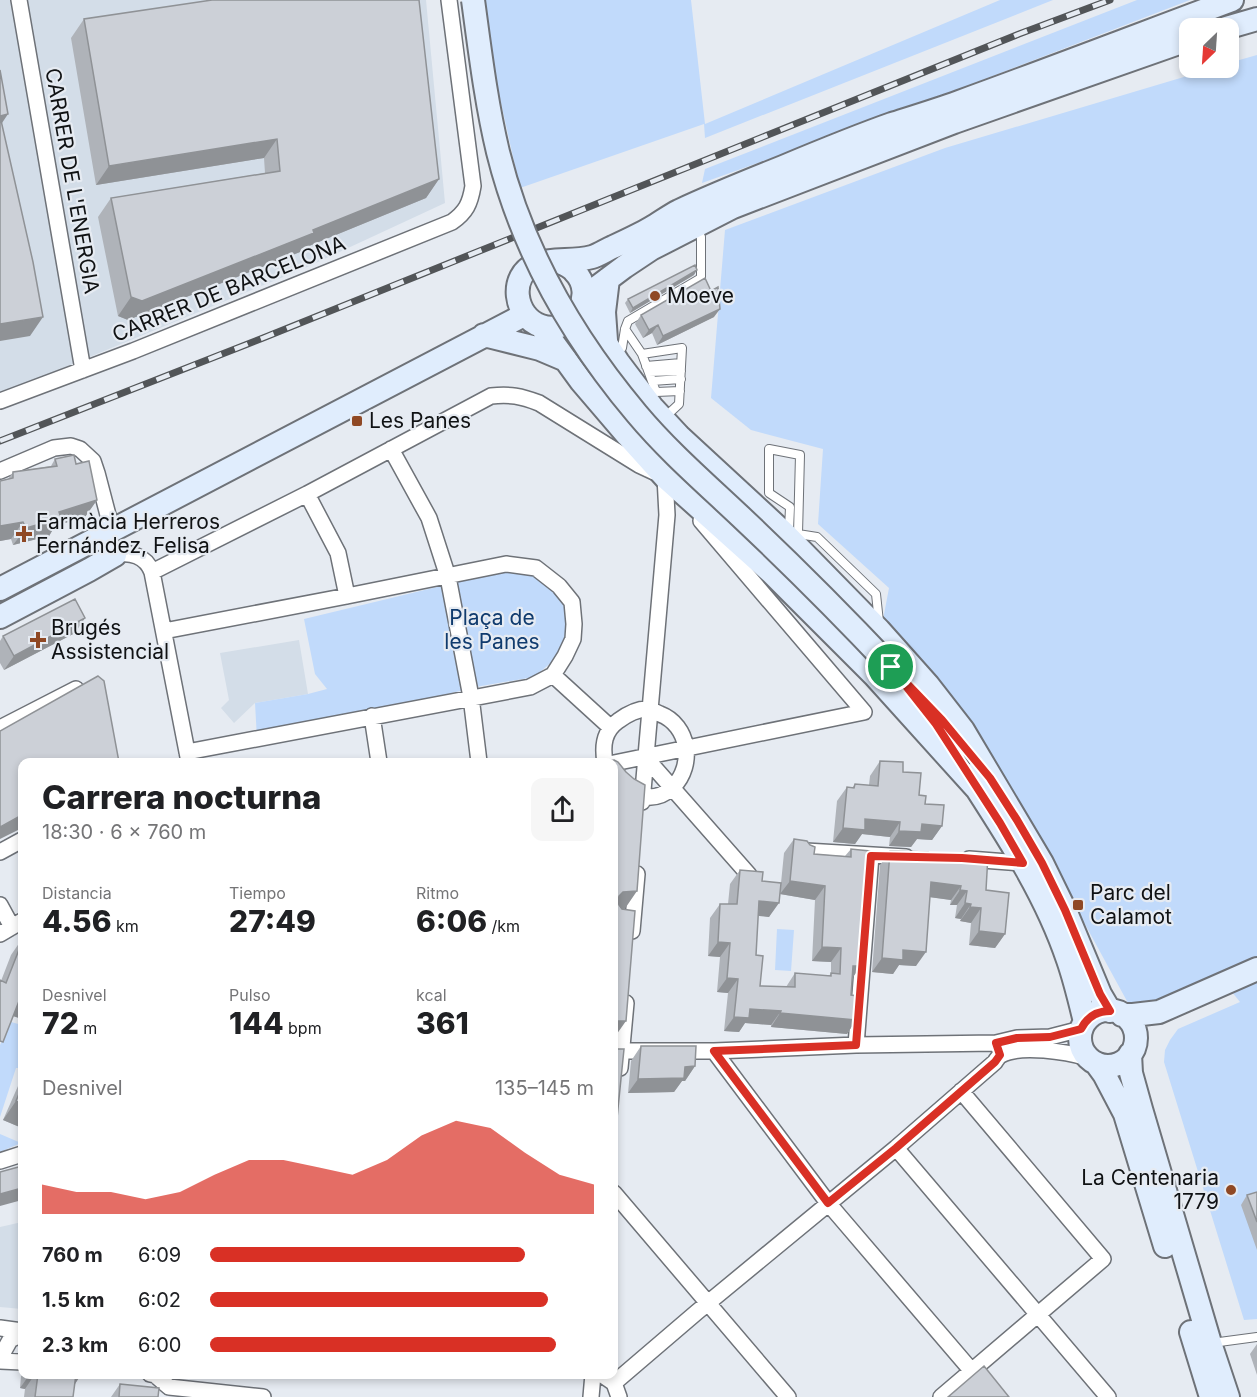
<!DOCTYPE html>
<html lang="es">
<head>
<meta charset="utf-8">
<style>
	:root { --surface:#fff; --page:#f6f6f6; --text:#202124; --muted:#757577; --accent:#d93025 }
	body { margin:0; font-family:Inter,sans-serif; background:var(--page); color:var(--text); height:100vh; display:flex; flex-direction:column; font-size:22px; white-space:nowrap }
	* { box-sizing:border-box; margin:0 }
	p { font-size:20px; color:var(--muted) }
	.icon { flex:none; width:33px; height:33px; fill:none; stroke:currentColor; stroke-width:2; stroke-linecap:round; stroke-linejoin:round }
	.map { position:relative; flex:1; overflow:hidden }
	.panel { position:absolute; left:18px; top:758px; width:600px; height:621px; display:flex; flex-direction:column; background:var(--surface); border-radius:12px; box-shadow:0 3px 9px #0003 }
	.panel>* { flex:none }
	.needle { width:39px; rotate:205deg }
	.fabs { position:absolute; left:1179px; top:18px; display:grid; gap:12px }
	.fabs a { display:grid; place-items:center; width:60px; height:60px; border-radius:12px; background:var(--surface); box-shadow:0 3px 9px #0003; font-size:30px }
	.pin { position:absolute; display:grid; place-items:center; width:51px; height:51px; color:#fff; margin:-26px; border:3px solid #fff; border-radius:50%; box-shadow:0 2px 6px #0007 }
	.round { display:grid; place-items:center; flex:none; width:63px; height:63px; border-radius:12px; background:var(--page) }
	.headline { display:flex; align-items:center; justify-content:space-between; height:102px; padding:0 24px }
	h1 { font-size:33px; font-weight:800; line-height:45px }
	.figures { display:grid; grid-template-columns:repeat(3,1fr); gap:9px; height:102px; padding:6px 24px }
	.figures div { display:grid; align-content:center }
	.figures b { font-size:30px; font-weight:800 }
	.figures small { font-size:16px; font-weight:400 }
	.figures p { font-size:16px }
	.chart { height:168px; padding:12px 24px }
	.chart p { display:flex; justify-content:space-between }
	.chart svg { width:100%; height:108px; margin-top:6px; fill:var(--accent); opacity:.7 }
	ul { padding:0 24px; list-style:none; font-size:20px }
	li { display:grid; grid-template-columns:96px 72px 1fr; align-items:center; height:45px }
	li i { height:15px; border-radius:8px; background:var(--accent) }
	.map>svg:first-child { display:block }
	.built { fill:#d3dde8 }
	.green { fill:#c1dafb }
	.lines { fill:none; stroke-linecap:round; stroke-linejoin:round }
	.lane-casing { stroke:#6e7278; stroke-width:10 }
	.street-casing { stroke:#6e7278; stroke-width:18 }
	.secondary-casing { stroke:#6e7278; stroke-width:26 }
	.lane { stroke:#fff; stroke-width:8 }
	.street { stroke:#fff; stroke-width:15 }
	.secondary { stroke:#e0edfd; stroke-width:22 }
	.rail-casing { stroke:#525558; stroke-width:7 }
	.rail { stroke:#e6ebf2; stroke-width:4.5; stroke-dasharray:14; stroke-linecap:butt }
	.secondary-bridge-casing { stroke:#6e7278; stroke-width:26; stroke-linecap:butt }
	.secondary-bridge { stroke:#e0edfd; stroke-width:22 }
	.wall { fill:#afb3b9; fill-rule:evenodd }
	.shaded-wall { fill:#8f9296 }
	.building { fill:#ccd0d7; stroke:#8f9296; stroke-width:1.5 }
	.route-casing { stroke:#fff; stroke-width:12 }
	.route { stroke:#d93025; stroke-width:8 }
	.poi-dot { fill:#8f4824; stroke:#e6ebf2; stroke-width:2 }
	.labels { text-anchor:middle; stroke-width:4.5; stroke-linejoin:round; paint-order:stroke }
	.street-label { font-size:21px; fill:#101214; stroke:#e6ebf2 }
	.poi-label { font-size:21px; fill:#101214; stroke:#e6ebf2; text-anchor:start }
	.park-label { font-size:21px; fill:#103b6e; stroke:#e6ebf2 }
</style>
</head>
<body>
<div class="map">
<svg width="1257" height="1397" viewBox="0 0 1257 1397">
	<rect width="100%" height="100%" fill="#e6ebf2"/>
	<path class="built" d="M0,0H426L445,203L305,268L0,394Z
		M299,640L308,694L255,703L234,723L221,708L229,700L220,653Z
		M22,1222V1309L0,1307V1227Z"/>
	<path class="green" d="M484,0H691L705,124L1000,0H1053L705,138L704,124L520,188L492,63Z
		M1137,0H1190L902,111L702,183L705,169Z
		M1257,55V959L1142,1007L1128,1003L1009,785L882,625L889,588L818,524L823,449L751,430L711,398L725,230L945,148L1214,68H1228L1229,63Z
		M507,572L529,574L543,581L556,591L565,609L569,626L565,645L553,661L534,677L481,686L257,739L255,703L308,694L327,689L315,674L304,619L462,581Z
		M777,929L794,930L791,971L775,970Z
		M1257,980V1319L1244,1320L1164,1062L1165,1050L1170,1040L1178,1029L1240,1002L1232,992Z
		M11,1022L22,1025V1068H16L0,1117V1045Z
		M0,1134L21,1143L0,1152Z"/>
	<g class="lines">
		<g class="lane-casing">
			<path id="lane" d="M625,329L642,354L682,348L679,404L664,418
				M615,354L622,348L625,329L628,321L701,278V237L697,229
				M642,354L656,392L680,391
				M646,366L681,363
				M649,372L681,371
				M652,381L681,379
				M789,530L790,507L769,493V449L800,455L798,534L799,541
				M798,534L817,537L876,594L879,622
				M1212,1343L1257,1337"/>
		</g>
		<g class="street-casing">
			<path id="street" d="M19,0L83,370
				M0,401L133,351L452,222C466,212 470,204 473,186L449,0
				M391,449L429,518L448,577L471,697L479,762
				M0,471L54,448L71,446L80,449L93,461L97,473L108,515L114,529
				M307,494L338,553L347,596
				M113,548L115,555C130,551 146,556 152,572L189,762
				M152,572L307,494L491,396C510,394 521,396 539,403L639,465L654,472
				M164,631L347,596L506,564L536,568L559,586L572,602L574,624L573,639L565,656L553,675L530,687L187,752
				M553,675L610,727
				M372,716L379,762
				M0,728L76,689
				M645,757L749,875
				M605,762C602,745 604,731 618,721C626,715 637,709 647,709C652,710 656,712 660,714C689,725 695,765 673,787C654,805 628,797 614,778
				M614,763L864,712L701,521
				M642,802L667,515L665,477
				M806,851L906,857
				M0,852L22,840
				M969,859L1022,863
				M0,905L12,927
				M632,931L637,874
				M0,934L22,921
				M856,1045L871,856
				M614,1051H714L856,1045L996,1043L1017,1038L1050,1037L1081,1029
				M714,1051L828,1203L994,1397
				M620,1068L626,1003
				M896,1148L1108,1397
				M0,1161L22,1154
				M614,1193L788,1397
				M0,1328L22,1331
				M0,1358L10,1340L22,1334
				M0,1361L22,1362
				M150,1374L155,1375L169,1387
				M601,1374L614,1383L619,1397
				M614,1383L697,1312L896,1148L995,1062C996,1060 1000,1055 1001,1055C1021,1044 1067,1052 1088,1058
				M169,1387L263,1397
				M591,1397L593,1374
				M941,1397L1103,1259L961,1091"/>
		</g>
		<g class="secondary-casing">
			<path id="secondary" d="M1226,28L1257,19
				M558,261C563,264 570,266 574,271C598,294 573,337 541,326C514,317 508,275 536,264C554,258 573,262 592,257C599,255 606,250 613,247C626,241 639,235 651,228C660,223 669,216 679,211C713,195 748,181 783,167C819,152 855,137 892,124C914,117 937,110 959,102C1050,69 1141,34 1232,0
				M584,297L624,267L651,249L733,207L954,122L1190,39
				M583,303L593,323L618,362L652,407L679,436L783,532L879,630L928,685L963,730L1042,863L1065,910L1100,994L1110,1011
				M541,326L581,381L628,436L665,477L771,572L874,675L976,788
				M484,335L540,349L566,360
				M606,340L604,312L608,279
				M0,589L524,315
				M0,617L89,570L115,555
				M891,667L925,710
				M968,775C1006,834 1046,894 1068,960C1075,980 1080,1001 1085,1022
				M1080 1038a28 28 0 1 1 56 0a28 28 0 1 1-56 0Z
				M1122,1015H1133L1159,1012L1257,969
				M1130,1054L1131,1073L1141,1109L1210,1343L1228,1397
				M1096,1063L1104,1074L1125,1114L1165,1246
				M1191,1332L1211,1397"/>
		</g>
		<use href="#lane" class="lane"/>
		<use href="#street" class="street"/>
		<use href="#secondary" class="secondary"/>
		<g class="rail-casing">
			<path id="rail" d="M0,441L263,338L1019,34L1110,0"/>
		</g>
		<use href="#rail" class="rail"/>
		<g class="secondary-bridge-casing">
			<path id="secondary-bridge" d="M473,0C480,51 486,102 498,152C522,249 573,338 637,414C668,451 705,483 740,516C792,565 842,615 891,667"/>
		</g>
		<use href="#secondary-bridge" class="secondary-bridge"/>
	</g>
	<path class="wall" d="M84,19L439,179L426,198L304,248L300,252L128,320L118,316L98,217L111,198L265,173L264,158L96,185L71,38Z
		M694,275L630,313L625,303L628,299Z
		M641,315L714,317L657,345L652,333L643,338L635,324Z
		M55,459L76,464L97,500L85,517L55,526L49,536L13,545L11,539L0,541V481L8,479L13,472L51,466Z
		M75,633L4,670L0,663V641L3,636Z
		M880,761L903,772L942,826L932,840L917,839L911,847L889,846L890,837L862,834L855,844L833,842L837,801L847,787L852,788L855,784L869,785L870,776Z
		M794,839L814,854L845,856L851,849L852,979L851,995L856,1020L847,1034L771,1027V1025L745,1023L739,1032L724,1031L728,993L717,992L720,957L708,956L710,918L720,904H728L730,884L740,870L762,881L781,883L784,853ZM780,894L815,900L812,961L831,962V973L829,976L795,973L786,987L760,986L756,955L758,915L769,917Z
		M890,851L968,858L971,854L1005,934L995,948L969,945L971,923L960,921L961,919L955,918L957,905H950L951,900L930,897L916,966L899,965L893,974L872,972L880,865Z
		M22,939V1019L13,1016L1,981L11,955Z
		M641,1046L695,1066L685,1081H682L674,1092L628,1093L631,1061Z
		M22,1077V1128L3,1120Z
		M1257,1192V1250L1241,1205L1247,1195Z
		M1257,1344V1375L1250,1354Z
		M23,1374H81L75,1384L73,1397H24L25,1389L20,1388L21,1376Z
		M120,1384L158,1397H111Z"/>
	<path class="shaded-wall" d="M8,114L0,126V116Z
		M277,139L264,158L96,185L109,166Z
		M439,179L426,198L304,248L300,252L128,320L118,316L131,297L313,230Z
		M697,270L694,275L630,313L633,308Z
		M720,309L714,317L657,345L663,336Z
		M43,317L30,336L0,341V324Z
		M658,325L652,333L643,338L649,330Z
		M97,500L85,517L55,526L49,536L13,545L26,528L59,512Z
		M23,522L11,539L0,541V526Z
		M85,618L75,633L4,670L14,656Z
		M22,815V828L0,839V827Z
		M865,819L900,822L890,837L862,834L855,844L833,842L843,828Z
		M922,824L942,826L932,840L917,839L911,847L889,846L899,831Z
		M790,881L825,886L815,900L780,894Z
		M931,882L961,886L951,900L921,896Z
		M960,890L967,891L957,905H950Z
		M637,891L624,910L614,911L619,896L623,892Z
		M759,901L779,903L769,917L750,915Z
		M965,903L971,904L961,919L955,918Z
		M970,907L981,908L971,923L960,921Z
		M979,931L1005,934L995,948L969,945Z
		M718,942L730,943L720,957L708,956Z
		M822,947L841,948L831,962L812,961Z
		M903,950L926,952L916,966L899,965L893,974L872,972L882,958Z
		M853,966H861L851,980Z
		M727,978L738,979L728,993L717,992Z
		M21,996H22V1019L7,1014Z
		M750,1009L781,1011L771,1025L745,1023L739,1032L724,1031L734,1017Z
		M780,1013L856,1020L847,1034L771,1027Z
		M614,1021H626L614,1038Z
		M695,1066L685,1081H682L674,1092L628,1093L638,1079L685,1067Z
		M16,1101L22,1104V1128L3,1120Z
		M22,1188V1200L0,1206V1194Z
		M30,1374H35L25,1389L20,1388Z
		M76,1374L81,1375L68,1394Z"/>
	<path class="building" d="M212,0H419L439,179L313,230L314,233L142,301L131,297L111,198L280,171L277,139L109,166L84,19Z
		M0,70L8,114L0,116Z
		M0,116L33,262L43,317L0,324Z
		M695,265L697,270L633,308L628,299Z
		M705,278L711,291L718,287L720,309L663,336L658,325L649,330L641,315Z
		M74,455L76,464L89,461L97,500L59,512L61,518L26,528L23,522L0,526V481L13,478V472L57,466L55,459Z
		M75,599L85,618L14,656L3,636Z
		M98,676L104,681L119,762H22V815L0,827V731Z
		M614,760L618,762L626,772L634,779L645,785L637,891L623,892L619,896L618,901L619,905L622,909L635,911L626,1021H614V762H602Z
		M880,761L903,762V772L921,773L919,795L926,796L925,804L944,805L942,826L922,824L921,832L899,831L900,822L865,819V830L843,828L847,787L854,788L855,784L878,786Z
		M794,839L807,841L810,845L815,847L814,854L851,857V849L870,851L861,966H853L851,995L858,996L856,1020L780,1013L781,1011L750,1009L749,1018L734,1017L738,979L727,978L730,943L718,942L720,904H737L740,870L763,872L762,881L781,883L779,903L759,901L756,955L763,956L760,986L795,987V973L831,976V973L840,974L841,948L822,947L825,886L790,881Z
		M890,851L928,852L927,855L971,858V854L988,855L986,890L1009,893L1005,934L979,931L981,908L970,907L971,904L965,903L967,891L960,890L961,886L931,882L926,952L903,950V960L882,958Z
		M22,942V996H21L3,1042L0,1041V980L6,983Z
		M641,1046H696L695,1066L685,1067L684,1078L638,1079Z
		M614,1049H624L614,1148Z
		M22,1087V1104L16,1101Z
		M22,1166V1188L0,1194V1172Z
		M1257,1192V1222L1247,1195Z
		M984,1366L1009,1397H948Z
		M38,1374H81H76L73,1397H35Z
		M120,1384L159,1388L158,1397H119Z"/>
	<g class="lines">
		<g class="route-casing">
			<path id="route" d="M891,667L942,720L990,778L1017,820L1042,863L1065,910L1100,994L1110,1011C1096,1011 1087,1017 1081,1029L1050,1037L1017,1038L996,1043L1000,1055L995,1062L896,1148L828,1203L714,1051L856,1045L871,856L962,858L1023,863L1000,823L936,724Z"/>
		</g>
		<use href="#route" class="route"/>
	</g>
	<g class="poi-dot">
		<circle cx="655" cy="296" r="6"/>
		<rect x="351" y="415" width="12" height="12" rx="3"/>
		<path d="M21 525h6v6h6v6h-6v6h-6v-6h-6v-6h6z"/>
		<path d="M35 631h6v6h6v6h-6v6h-6v-6h-6v-6h6z"/>
		<rect x="1072" y="899" width="12" height="12" rx="3"/>
		<circle cx="1231" cy="1190" r="6"/>
	</g>
	<g class="labels">
		<g class="street-label">
			<text transform="translate(72 181) rotate(80)" y="7">CARRER DE L'ENERGIA</text>
			<text transform="translate(229 289) rotate(-22)" y="7">CARRER DE BARCELONA</text>
		</g>
		<g class="poi-label">
			<text x="667" y="303">Moeve</text>
			<text x="369" y="428">Les Panes</text>
			<text x="36" y="529">Farmàcia Herreros<tspan x="36" dy="24">Fernández, Felisa</tspan></text>
			<text x="51" y="635">Brugés<tspan x="51" dy="24">Assistencial</tspan></text>
			<text x="1090" y="900">Parc del<tspan x="1090" dy="24">Calamot</tspan></text>
			<text x="1219" y="1185" text-anchor="end">La Centenaria<tspan x="1219" dy="24">1779</tspan></text>
		</g>
		<g class="park-label">
			<text x="492" y="625">Plaça de<tspan x="492" dy="24">les Panes</tspan></text>
		</g>
	</g>
</svg>
<div class="fabs">
<a><svg class="needle" viewBox="-14 -14 28 28"><path d="M0-13l5 13h-10z" fill="#e53935"/><path d="M0 13l5-13h-10z" fill="#757577"/></svg></a>
</div>
<div class="pin" style="left:891px;top:667px;background:#1e9e55"><svg class="icon" aria-label="arrive" viewBox="0 0 24 24"><path d="M6 21V4h12l-3 4 3 4H6"/></svg></div>
<section class="panel">
<div class="headline"><div><h1>Carrera nocturna</h1><p>18:30 · 6 × 760 m</p></div><a class="round"><svg class="icon" aria-label="share" viewBox="0 0 24 24"><path d="M12 15V3M7 8l5-5 5 5M5 13v7h14v-7"/></svg></a></div>
<div class="figures">
<div><p>Distancia</p><b>4.56<small> km</small></b></div>
<div><p>Tiempo</p><b>27:49</b></div>
<div><p>Ritmo</p><b>6:06<small> /km</small></b></div>
</div>
<div class="figures">
<div><p>Desnivel</p><b>72<small> m</small></b></div>
<div><p>Pulso</p><b>144<small> bpm</small></b></div>
<div><p>kcal</p><b>361</b></div>
</div>
<div class="chart"><p><span>Desnivel</span>135–145 m</p>
<svg viewBox="0 0 160 44" preserveAspectRatio="none"><path d="M0 44V32L10 35L20 35L30 38L40 35L50 28L60 22L70 22L80 25L90 28L100 22L110 12L120 6L130 9L140 19L150 28L160 32V44z"/></svg>
</div>
<ul>
<li><b>760 m</b>6:09<i style="width:82%"></i></li>
<li><b>1.5 km</b>6:02<i style="width:88%"></i></li>
<li><b>2.3 km</b>6:00<i style="width:90%"></i></li>
</ul>
</section>
</div>
</body>
</html>
